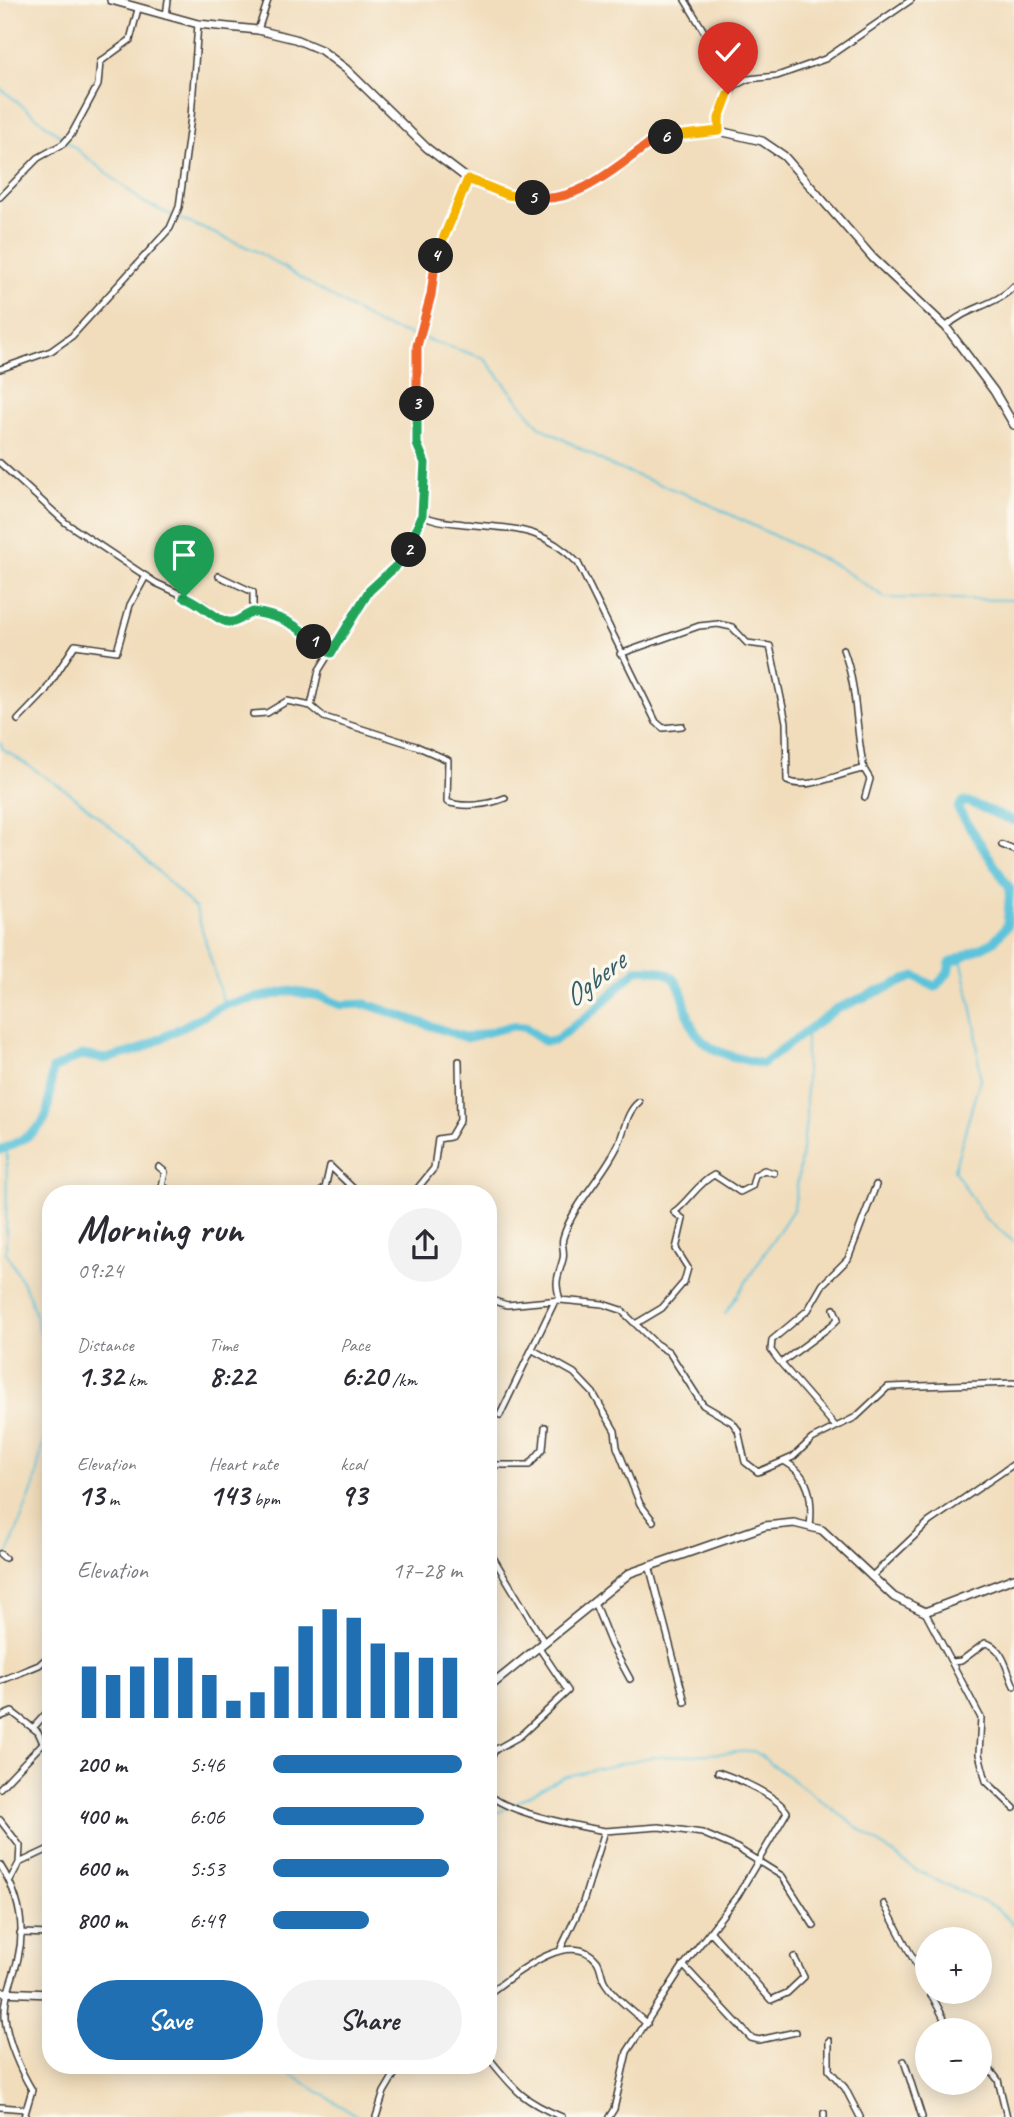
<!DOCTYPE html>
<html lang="en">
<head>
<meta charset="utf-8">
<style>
	:root { --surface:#fff; --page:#f2f2f3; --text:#2b2b33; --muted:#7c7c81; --accent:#1f6fb2 }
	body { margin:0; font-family:Caveat,sans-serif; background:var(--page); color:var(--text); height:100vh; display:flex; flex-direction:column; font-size:26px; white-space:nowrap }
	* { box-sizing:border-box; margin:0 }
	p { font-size:23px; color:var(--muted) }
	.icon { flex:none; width:38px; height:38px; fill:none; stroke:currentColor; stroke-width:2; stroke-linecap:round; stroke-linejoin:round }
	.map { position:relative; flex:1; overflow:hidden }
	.side { position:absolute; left:42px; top:1185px; width:455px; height:889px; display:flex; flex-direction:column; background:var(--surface); border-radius:28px; box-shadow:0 4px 18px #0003 }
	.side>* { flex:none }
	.controls { position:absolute; left:915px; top:1927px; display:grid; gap:14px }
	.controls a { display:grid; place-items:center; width:77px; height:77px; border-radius:50%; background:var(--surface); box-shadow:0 4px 18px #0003; font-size:35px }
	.pin { position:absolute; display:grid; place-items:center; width:60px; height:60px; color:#fff; margin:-72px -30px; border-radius:50% 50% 50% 0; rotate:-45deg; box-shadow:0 0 7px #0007 }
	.pin .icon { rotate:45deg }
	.km { position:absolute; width:35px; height:35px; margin:-18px; border-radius:50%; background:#222; color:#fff; font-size:19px; line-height:35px; text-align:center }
	.round { display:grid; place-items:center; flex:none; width:74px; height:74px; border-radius:37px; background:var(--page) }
	.head { display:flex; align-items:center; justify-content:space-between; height:119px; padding:0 35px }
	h1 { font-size:38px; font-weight:700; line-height:52px }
	.figures { display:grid; grid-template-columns:repeat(3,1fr); gap:10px; height:119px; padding:7px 35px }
	.figures div { display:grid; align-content:center }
	.figures b { font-size:30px; font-weight:700 }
	.figures small { font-size:19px; font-weight:400 }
	.figures p { font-size:19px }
	.chart { height:196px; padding:14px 35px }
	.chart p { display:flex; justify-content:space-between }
	.chart svg { width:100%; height:126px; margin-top:7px; stroke:var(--accent); stroke-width:6 }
	.action { display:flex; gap:14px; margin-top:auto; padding:14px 35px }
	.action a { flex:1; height:80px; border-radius:42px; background:var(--accent); color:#fff; font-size:28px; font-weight:700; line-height:80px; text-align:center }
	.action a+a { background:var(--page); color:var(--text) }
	ul { padding:0 35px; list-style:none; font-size:23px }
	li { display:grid; grid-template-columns:112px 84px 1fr; align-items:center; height:52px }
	li i { height:18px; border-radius:9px; background:var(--accent) }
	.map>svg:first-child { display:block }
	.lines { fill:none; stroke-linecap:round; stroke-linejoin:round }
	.stream { stroke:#5dc3da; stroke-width:2 }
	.river { stroke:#5dc3da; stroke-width:9 }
	.minor-casing { stroke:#3c3934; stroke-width:8 }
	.tertiary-casing { stroke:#3c3934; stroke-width:10 }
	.minor { stroke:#fff; stroke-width:5 }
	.tertiary { stroke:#fff; stroke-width:7 }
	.split-1-casing { stroke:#fff; stroke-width:14 }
	.split-2-casing { stroke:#fff; stroke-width:14 }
	.split-3-casing { stroke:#fff; stroke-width:14 }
	.split-4-casing { stroke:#fff; stroke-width:14 }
	.split-5-casing { stroke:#fff; stroke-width:14 }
	.split-6-casing { stroke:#fff; stroke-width:14 }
	.split-7-casing { stroke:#fff; stroke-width:14 }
	.split-1 { stroke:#22a559; stroke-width:9 }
	.split-2 { stroke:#22a559; stroke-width:9 }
	.split-3 { stroke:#22a559; stroke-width:9 }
	.split-4 { stroke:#f0652b; stroke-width:9 }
	.split-5 { stroke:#f5b400; stroke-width:9 }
	.split-6 { stroke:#f0652b; stroke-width:9 }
	.split-7 { stroke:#f5b400; stroke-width:9 }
	.labels { text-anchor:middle; stroke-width:7; stroke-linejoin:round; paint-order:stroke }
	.water-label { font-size:30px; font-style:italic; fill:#365f68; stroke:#fbf7ec }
</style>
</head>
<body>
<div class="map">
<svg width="1014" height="2117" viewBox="0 0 1014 2117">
	<rect width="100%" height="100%" fill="#fbf7ec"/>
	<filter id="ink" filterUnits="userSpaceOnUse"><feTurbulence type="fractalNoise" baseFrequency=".0143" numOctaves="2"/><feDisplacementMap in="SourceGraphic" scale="14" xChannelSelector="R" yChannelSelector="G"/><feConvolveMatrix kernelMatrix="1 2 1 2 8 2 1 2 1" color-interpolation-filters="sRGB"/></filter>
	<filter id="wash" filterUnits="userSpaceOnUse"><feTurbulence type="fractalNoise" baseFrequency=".00686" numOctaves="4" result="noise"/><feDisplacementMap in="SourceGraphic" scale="28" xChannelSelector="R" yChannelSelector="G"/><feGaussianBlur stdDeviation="1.57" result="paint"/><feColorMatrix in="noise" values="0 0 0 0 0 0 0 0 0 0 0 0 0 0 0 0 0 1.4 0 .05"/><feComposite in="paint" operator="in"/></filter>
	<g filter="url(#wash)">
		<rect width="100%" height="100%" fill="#f1ddbc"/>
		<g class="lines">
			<path class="stream" d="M0,88L143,202L173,216
				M178,218L256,251L379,325L417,337
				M422,338L484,358L539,426L614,467L696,498L837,566L886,598L1014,600
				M0,742L3,749L70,793L126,840L196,909L224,1005
				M961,958L976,1029L980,1079L954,1170L984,1217L1014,1242
				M7,1148L6,1252L30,1297L51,1371
				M725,1314L794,1208L806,1121V1029
				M7,1556L34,1486L51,1402
				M512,1805L563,1777L645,1758L754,1751L914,1869L996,1908L1014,1925
				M489,1817L507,1808
				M268,2065L290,2074L359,2117"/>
			<path class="river" d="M0,1150C15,1144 43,1131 47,1113C50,1101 50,1084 53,1069L82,1055L105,1059L139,1050L224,1005L290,991L319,996L341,1005L366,1004L467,1038L511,1026L525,1027L544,1041H554L594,1011L636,970C695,965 676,1007 698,1036C712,1054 742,1059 762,1064L836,1009L915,976L935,987L948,973L950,963L993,942L1007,926L1010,889L958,809L962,802H968L1014,821"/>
		</g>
	</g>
	<g filter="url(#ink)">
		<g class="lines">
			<g class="minor-casing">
				<path id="minor" d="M685,0L714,48L731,91
					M166,16L168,0
					M258,30L268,0
					M719,131L723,106L734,86L748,79L777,76L825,59L911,0
					M468,179L438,248L431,295L417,346V444L425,463L422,515L413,544L396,566L368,591L319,670L311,706L324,717L416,746L448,760L447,802C464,808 488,805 505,798
					M0,197L38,158L63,144L71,135L98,85L100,62L130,40L138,9
					M946,327C966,307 996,306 1014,286
					M0,369L51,351L72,336L170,228L179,207L191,117L198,24
					M0,463L66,523L156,583L204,605L219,619L233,622L253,612C269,614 288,618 301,628C312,636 318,646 331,653
					M422,515C437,522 448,522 464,524C513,529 542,526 578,563L656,722L663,728L682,726
					M219,576L253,592V612
					M843,649C858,687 855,729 864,769
					M620,654L699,626L718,624L732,627L747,643L770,646L786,722L787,781C811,791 840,772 864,769L870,779L865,797
					M253,714L267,713L287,701L311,706
					M18,720L44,693L75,645L117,651L130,605L146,576
					M1002,845L1014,850
					M159,1167L165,1172L162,1186L176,1194
					M318,1194L325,1188L330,1166L359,1194
					M413,1194L434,1168L438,1139L450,1137L460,1120L459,1061
					M488,1299L507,1305L560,1300L603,1304L621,1310L656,1344L669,1352L703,1405L732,1422L738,1430L745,1462L758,1472L784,1461C810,1475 813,1499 810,1527
					M560,1300C554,1279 558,1278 563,1259C565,1252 561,1244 563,1238C573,1204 603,1177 618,1145C625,1130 626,1112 639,1102
					M637,1323L662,1308L684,1282L688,1268L676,1249L683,1219L674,1212C689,1201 698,1183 714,1175L740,1192L752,1186L755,1175L764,1170L774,1173
					M533,1350L574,1373L593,1393L615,1431L617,1447L640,1504L653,1521
					M781,1363L832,1325L838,1319L834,1309
					M500,1415L555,1301
					M836,1427L779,1361L771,1350L772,1340L808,1310L823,1284L848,1259L876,1185
					M784,1461L793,1457L812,1439L856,1417L888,1387L1014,1383
					M488,1465H529L543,1449L545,1427
					M488,1549L544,1642
					M0,1554L5,1558
					M649,1565L685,1702
					M871,1577L929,1522L1014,1464
					M594,1602L611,1644L630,1679
					M925,1612L981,1718L979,1754L986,1781L1014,1808
					M952,1662L961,1661L985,1643C1003,1646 1007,1671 1014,1686
					M488,1668L497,1681
					M0,1681L39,1665L51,1654
					M0,1717L12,1712L38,1732L43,1743L0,1788
					M33,1728L51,1708
					M488,1764L495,1750L520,1736L568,1691L538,1646
					M488,1793C505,1813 577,1826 605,1831
					M0,1820L20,1846L19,1863
					M0,1865C18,1893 26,1924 18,1958C14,1977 4,1995 5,2016C6,2039 21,2072 32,2090L24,2117
					M10,1880L19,1863L51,1848
					M884,1904L928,1987
					M711,1932L771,2000L787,1993L804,1977L794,1957
					M20,1933L51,1934
					M561,1948L583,1902L605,1831L659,1827L702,1833L737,1848L782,1876L814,1926
					M683,1965L751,2038L759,2040L796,2032
					M930,1992L950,2030
					M488,1994C513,1976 570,1927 597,1961C601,1967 601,1975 604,1981C614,1998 633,2011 647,2024
					M931,1996L942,1992
					M829,2041V2070L845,2088L860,2117
					M488,2057C515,2090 521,2100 562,2117
					M980,2057L998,2080L1007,2117
					M904,2061L922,2117
					M0,2107L25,2109
					M824,2113V2117
					M376,2117L384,2092L400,2065
					M609,2117L614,2109L627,2052L681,1969L738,1895L787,1812C776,1795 738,1779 718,1772"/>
			</g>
			<g class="tertiary-casing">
				<path id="tertiary" d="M111,0L198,24L258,30L295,39L321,50L346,69L427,148L468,179L508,195L541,199L572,194L602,177L657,139L719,131L762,141L784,156L873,258L946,327L994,391L1014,425
					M488,1688L630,1573L765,1526L794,1523L822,1530L894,1597L925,1612L1014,1578
					M0,1992L51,1994"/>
			</g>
			<use href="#minor" class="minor"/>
			<use href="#tertiary" class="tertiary"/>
		</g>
	</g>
	<g class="lines" filter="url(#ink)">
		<g class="split-1-casing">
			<path id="split-1" d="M184,597C200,601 220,625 233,622C240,621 246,614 253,612C278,616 297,623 314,642"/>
		</g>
		<g class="split-2-casing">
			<path id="split-2" d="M314,642L331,653L369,591L396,566L409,550"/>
		</g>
		<g class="split-3-casing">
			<path id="split-3" d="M409,550L422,515L425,463L417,444V404"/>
		</g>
		<g class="split-4-casing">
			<path id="split-4" d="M417,404V346L431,295L436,256"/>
		</g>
		<g class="split-5-casing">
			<path id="split-5" d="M436,256L468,179L508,195L533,198"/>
		</g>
		<g class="split-6-casing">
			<path id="split-6" d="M533,198C580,204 620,163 657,138L666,137"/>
		</g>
		<g class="split-7-casing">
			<path id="split-7" d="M666,137L719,131V118L728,94"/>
		</g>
		<use href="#split-1" class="split-1"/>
		<use href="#split-2" class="split-2"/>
		<use href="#split-3" class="split-3"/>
		<use href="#split-4" class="split-4"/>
		<use href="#split-5" class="split-5"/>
		<use href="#split-6" class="split-6"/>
		<use href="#split-7" class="split-7"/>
	</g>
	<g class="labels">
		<g class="water-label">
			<text transform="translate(594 979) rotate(-38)" y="10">Ogbere</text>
		</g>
	</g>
</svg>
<div class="controls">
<a>+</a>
<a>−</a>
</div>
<div class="pin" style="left:184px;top:597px;background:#1e9e55"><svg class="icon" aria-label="arrive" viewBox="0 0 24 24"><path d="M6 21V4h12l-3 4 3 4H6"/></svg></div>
<div class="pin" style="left:728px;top:94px;background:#d93025"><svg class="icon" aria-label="check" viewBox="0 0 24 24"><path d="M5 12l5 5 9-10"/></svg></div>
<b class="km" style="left:314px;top:642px">1</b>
<b class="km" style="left:409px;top:550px">2</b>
<b class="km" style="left:417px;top:404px">3</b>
<b class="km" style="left:436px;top:256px">4</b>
<b class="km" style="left:533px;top:198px">5</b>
<b class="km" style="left:666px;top:137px">6</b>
<section class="side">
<div class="head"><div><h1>Morning run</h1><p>09:24</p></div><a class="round"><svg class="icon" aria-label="share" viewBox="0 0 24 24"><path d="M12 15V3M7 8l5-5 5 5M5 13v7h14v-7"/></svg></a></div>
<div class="figures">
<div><p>Distance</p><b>1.32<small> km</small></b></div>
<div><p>Time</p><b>8:22</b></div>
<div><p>Pace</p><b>6:20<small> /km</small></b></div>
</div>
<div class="figures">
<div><p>Elevation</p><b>13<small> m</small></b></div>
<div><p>Heart rate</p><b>143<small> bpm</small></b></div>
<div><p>kcal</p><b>93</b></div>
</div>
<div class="chart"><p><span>Elevation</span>17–28 m</p>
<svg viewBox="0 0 160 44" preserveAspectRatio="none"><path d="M5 44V26M15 44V29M25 44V26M35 44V23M45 44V23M55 44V29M65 44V38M75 44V35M85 44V26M95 44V12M105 44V6M115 44V9M125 44V18M135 44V21M145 44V23M155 44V23"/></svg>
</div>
<ul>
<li><b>200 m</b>5:46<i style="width:100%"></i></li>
<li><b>400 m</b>6:06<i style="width:80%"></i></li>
<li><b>600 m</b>5:53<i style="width:93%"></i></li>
<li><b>800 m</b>6:49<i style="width:51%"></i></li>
</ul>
<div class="action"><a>Save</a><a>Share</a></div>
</section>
</div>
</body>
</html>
